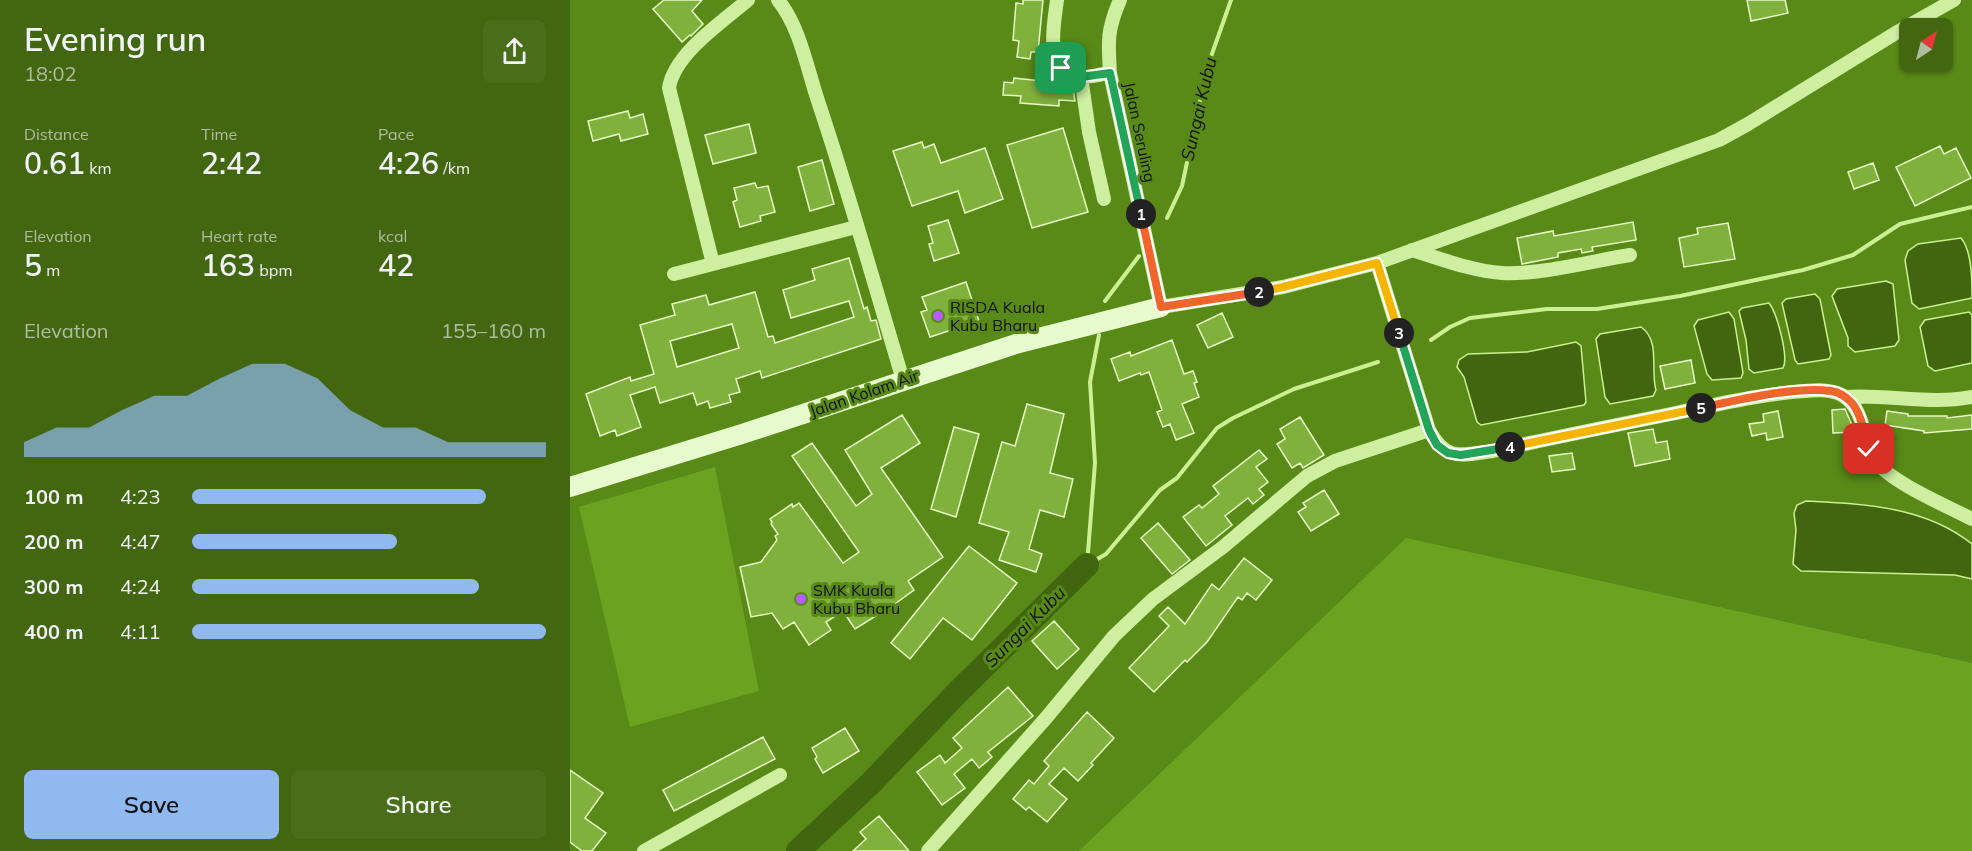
<!DOCTYPE html>
<html lang="en">
<head>
<meta charset="utf-8">
<style>
	:root { --surface:#436711; --page:#4a6d1a; --text:#f1f3f6; --muted:#afbe9f; --accent:#90b9f0 }
	body { margin:0; font-family:Mulish,sans-serif; background:var(--page); color:var(--text); height:100vh; display:flex; flex-direction:column; font-size:22px; white-space:nowrap }
	* { box-sizing:border-box; margin:0 }
	p { font-size:20px; color:var(--muted) }
	.icon { flex:none; width:33px; height:33px; fill:none; stroke:currentColor; stroke-width:2; stroke-linecap:round; stroke-linejoin:round }
	.map { position:relative; flex:1; overflow:hidden }
	.panel { display:flex; flex-direction:column; background:var(--surface); width:570px }
	.panel>* { flex:none }
	.needle { width:39px; rotate:36deg }
	.tools { position:absolute; left:1329px; top:18px; display:grid; gap:12px }
	.tools a { display:grid; place-items:center; width:54px; height:54px; border-radius:9px; background:var(--surface); box-shadow:0 2px 4px #0004; font-size:30px }
	.pin { position:absolute; display:grid; place-items:center; width:51px; height:51px; color:#fff; margin:-26px; border-radius:12px; box-shadow:0 3px 9px #0006 }
	.km { position:absolute; width:30px; height:30px; margin:-15px; border-radius:50%; background:#222; color:#fff; font-size:16px; line-height:30px; text-align:center }
	.round { display:grid; place-items:center; flex:none; width:63px; height:63px; border-radius:9px; background:var(--page) }
	.overview { display:flex; align-items:center; justify-content:space-between; height:102px; padding:0 24px }
	h1 { font-size:33px; font-weight:600; line-height:45px }
	.metrics { display:grid; grid-template-columns:repeat(3,1fr); gap:9px; height:102px; padding:6px 24px }
	.metrics div { display:grid; align-content:center }
	.metrics b { font-size:30px; font-weight:600 }
	.metrics small { font-size:16px; font-weight:400 }
	.metrics p { font-size:16px }
	.chart { height:168px; padding:12px 24px }
	.chart p { display:flex; justify-content:space-between }
	.chart svg { width:100%; height:108px; margin-top:6px; fill:var(--accent); opacity:.7 }
	.button { display:flex; gap:12px; margin-top:auto; padding:12px 24px }
	.button a { flex:1; height:69px; border-radius:9px; background:var(--accent); color:#111; font-size:24px; font-weight:600; line-height:69px; text-align:center }
	.button a+a { background:var(--page); color:var(--text) }
	ul { padding:0 24px; list-style:none; font-size:20px }
	li { display:grid; grid-template-columns:96px 72px 1fr; align-items:center; height:45px }
	li i { height:15px; border-radius:8px; background:var(--accent) }
	main { display:flex; flex:1; min-height:0 }
	.map>svg:first-child { display:block }
	.green { fill:#6da220 }
	.water { fill:#41660f; stroke:#cbf092; stroke-width:1.5 }
	.lines { fill:none; stroke-linecap:round; stroke-linejoin:round }
	.stream { stroke:#cbf092; stroke-width:4 }
	.river { stroke:#41660f; stroke-width:24 }
	.building { fill:#80b13c; stroke:#e5fac5; stroke-width:1.5; fill-rule:evenodd }
	.street { stroke:#ceeea0; stroke-width:14 }
	.secondary { stroke:#e7facd; stroke-width:20 }
	.split-1-casing { stroke:#fff; stroke-width:12 }
	.split-2-casing { stroke:#fff; stroke-width:12 }
	.split-3-casing { stroke:#fff; stroke-width:12 }
	.split-4-casing { stroke:#fff; stroke-width:12 }
	.split-5-casing { stroke:#fff; stroke-width:12 }
	.split-6-casing { stroke:#fff; stroke-width:12 }
	.split-1 { stroke:#22a559; stroke-width:8 }
	.split-2 { stroke:#f0652b; stroke-width:8 }
	.split-3 { stroke:#f5b400; stroke-width:8 }
	.split-4 { stroke:#22a559; stroke-width:8 }
	.split-5 { stroke:#f5b400; stroke-width:8 }
	.split-6 { stroke:#f0652b; stroke-width:8 }
	.poi-dot { fill:#b95cff; stroke:#598917; stroke-width:2 }
	.labels { text-anchor:middle; stroke-width:6; stroke-linejoin:round; paint-order:stroke }
	.street-label { font-size:16px; fill:#111; stroke:#598917 }
	.poi-label { font-size:16px; fill:#111; stroke:#598917; text-anchor:start }
	.water-label { font-size:18px; font-style:italic; fill:#111; stroke:#598917 }
</style>
</head>
<body>
<main>
<section class="panel">
<div class="overview"><div><h1>Evening run</h1><p>18:02</p></div><a class="round"><svg class="icon" aria-label="share" viewBox="0 0 24 24"><path d="M12 15V3M7 8l5-5 5 5M5 13v7h14v-7"/></svg></a></div>
<div class="metrics">
<div><p>Distance</p><b>0.61<small> km</small></b></div>
<div><p>Time</p><b>2:42</b></div>
<div><p>Pace</p><b>4:26<small> /km</small></b></div>
</div>
<div class="metrics">
<div><p>Elevation</p><b>5<small> m</small></b></div>
<div><p>Heart rate</p><b>163<small> bpm</small></b></div>
<div><p>kcal</p><b>42</b></div>
</div>
<div class="chart"><p><span>Elevation</span>155–160 m</p>
<svg viewBox="0 0 160 44" preserveAspectRatio="none"><path d="M0 44V38L10 32L20 32L30 25L40 19L50 19L60 12L70 6L80 6L90 12L100 25L110 32L120 32L130 38L140 38L150 38L160 38V44z"/></svg>
</div>
<ul>
<li><b>100 m</b>4:23<i style="width:83%"></i></li>
<li><b>200 m</b>4:47<i style="width:58%"></i></li>
<li><b>300 m</b>4:24<i style="width:81%"></i></li>
<li><b>400 m</b>4:11<i style="width:100%"></i></li>
</ul>
<div class="button"><a>Save</a><a>Share</a></div>
</section>
<div class="map">
<svg width="1402" height="851" viewBox="0 0 1402 851">
	<rect width="100%" height="100%" fill="#598917"/>
	<path class="green" d="M145,467L189,691L60,727L9,507Z
		M836,538L1402,663V851H509Z"/>
	<path class="water" d="M1391,238C1402,251 1402,280 1402,298L1349,309L1342,303L1335,260L1338,251L1348,244Z
		M1316,281L1323,284L1329,340L1325,346L1285,352L1278,346V338L1262,296L1267,289Z
		M1245,294L1250,299L1261,355L1259,359L1228,364L1225,360L1212,303L1216,299Z
		M1199,303C1207,313 1219,357 1213,368L1184,373L1179,369L1176,340L1169,311L1172,308Z
		M1159,312L1164,319L1173,373L1171,378L1142,380L1137,374L1124,326L1128,320Z
		M1399,312L1402,315V363L1365,371L1358,366L1350,327L1355,320Z
		M1071,327C1091,341 1080,370 1086,390L1083,396L1040,404L1035,397L1026,339L1030,334Z
		M1006,342L1011,346L1016,402L1014,405L911,425L907,422L894,377L887,367L889,360L898,354L957,352Z
		M1236,501C1294,504 1355,506 1402,544V579L1385,575L1231,571L1223,564L1226,530L1224,513L1227,505Z"/>
	<g class="lines">
		<path class="stream" d="M597,218L612,186L637,68L661,0
			M535,301L569,256
			M861,340L880,327L900,318L977,309H1027L1110,296L1233,270L1283,255L1330,224L1402,207
			M517,565L536,554L590,490L607,478L647,428L663,418L724,389L808,362
			M517,565L525,463L520,382L529,335"/>
		<path class="river" d="M228,851L301,783L386,694L517,565"/>
	</g>
	<path class="building" d="M94,0H132L122,11L133,24L121,36L120,35L112,42L83,9Z
		M453,0H473L468,52H461L460,59L447,57L449,41L443,40L446,3L453,4Z
		M1177,0H1215L1218,13L1181,21Z
		M444,78L500,84V87L503,88L505,101L489,100V106L450,103L451,96L433,95L434,82L443,83Z
		M58,111L60,118L73,114L78,134L51,141L49,134L23,141L18,121Z
		M179,124L186,153L143,164L135,135Z
		M493,128L518,212L462,228L437,145Z
		M352,142L354,148L364,144L371,163L415,148L433,199L395,213L388,191L342,206L323,151Z
		M1370,146L1374,154L1386,148L1401,178L1345,206L1326,167Z
		M252,160L264,204L240,211L228,167Z
		M1303,163L1309,180L1284,189L1278,172Z
		M185,183L187,188L198,186L205,212L190,216L191,221L170,227L163,202L167,200L164,188Z
		M378,220L389,253L364,261L359,244L363,243L358,226Z
		M1063,222L1066,240L1022,247L1023,251L1012,253L1011,249L988,253V257L952,264L947,238L983,231L984,236Z
		M1158,223L1165,259L1114,267L1109,238L1128,234L1127,228Z
		M279,258L294,309L297,307L301,321L306,320L311,339L192,378L190,371L166,379L170,392L159,395L161,402L140,408L138,401L127,405L123,393L90,403L85,387L60,395L71,427L47,436L45,430L30,436L16,394L60,377L61,381L84,374L70,325L105,315L102,304L136,295L139,305L185,292L198,337L203,336L205,343L284,317L279,301L221,318L213,290L245,280L242,269ZM162,324L169,348L107,367L100,341Z
		M396,282L409,321L360,337L351,312L357,310L352,297Z
		M652,313L663,337L638,348L627,325Z
		M602,340L614,374L623,371L627,382L624,383L629,397L612,404L624,433L606,440L600,424L593,427L587,412L592,410L579,372L571,375L570,373L549,381L541,359L560,352L561,356Z
		M1121,360L1125,383L1095,389L1090,366Z
		M457,404L494,414L480,473L503,479L494,517L470,510L459,549L472,554L466,572L429,560L439,532L409,523L432,442L445,446Z
		M1275,409L1285,432L1263,433L1262,410Z
		M1208,411L1213,437L1197,440L1196,433L1182,436L1179,424L1194,422L1193,414Z
		M1317,411L1338,414V416H1377V418L1402,415V429L1354,433V431L1315,425Z
		M332,415L350,443L311,468L373,557L338,581L344,590L322,606L285,629L273,611L256,622L261,630L239,645L224,622L213,629L202,613L181,617L170,567L191,562L207,540L205,536L208,534L201,524L202,522L200,519L222,504L223,507L229,503L273,563L289,552L222,456L242,443L286,506L302,494L275,450Z
		M730,417L754,455L733,468L730,463L722,468L707,444L715,439L710,429Z
		M384,427L409,434L386,517L361,509Z
		M1083,429L1086,443L1097,441L1100,459L1065,466L1058,433Z
		M689,450L697,459L686,467L698,482L689,489L694,495L683,504L678,498L655,516L662,525L636,546L613,517L629,505L632,508L649,494L643,486Z
		M1002,453L1005,469L982,472L979,456Z
		M754,490L769,514L741,531L728,512L736,507L733,503Z
		M588,523L620,560L602,574L571,538Z
		M399,546L447,583L402,640L373,618L340,659L321,643Z
		M674,558L702,580L686,600L677,593L672,600L668,597L637,642L617,662L615,660L584,692L559,668L599,626L589,616L598,607L615,624L642,584L649,590Z
		M484,621L509,649L487,669L462,641Z
		M438,687L463,716L418,752L422,757L409,768L402,759L384,774L395,788L372,805L347,772L370,755L375,763L392,748L383,738Z
		M517,712L544,738L521,763L523,765L508,781L494,768L479,784L497,799L477,822L459,807L456,810L443,799L459,780L464,784L479,766L474,761Z
		M275,728L289,751L253,773L245,759L247,757L242,748Z
		M193,737L205,759L104,811L93,790Z
		M0,770L33,793L15,818L36,833L22,851H12L0,842Z
		M309,816L339,851H283L296,839L290,832Z"/>
	<g class="lines">
		<path class="street" d="M208,0C230,27 237,68 248,101C279,193 305,287 333,380
			M487,0C484,26 472,75 512,77C521,77 531,74 540,73
			M550,0C537,30 538,41 540,73L591,307L713,287L807,263L1149,140L1178,124L1329,31L1384,0
			M511,77L519,132L534,199
			M842,250C871,259 902,271 932,273C969,275 1023,261 1060,255
			M807,263L859,430C876,462 891,455 923,451C982,438 1041,426 1101,414C1145,405 1190,394 1235,391C1248,390 1264,389 1275,397C1295,411 1293,441 1306,461C1320,482 1377,506 1402,519
			M143,264L99,88C104,54 152,22 178,0
			M104,274L286,227
			M1275,397C1318,394 1360,405 1402,397
			M74,851L210,775
			M358,851L476,718L544,636L583,599L653,547L737,476L765,461L859,430"/>
		<path class="secondary" d="M0,487L172,434L449,343L591,307"/>
	</g>
	<g class="lines">
		<g class="split-1-casing">
			<path id="split-1" d="M491,68L511,77L540,73L571,214"/>
		</g>
		<g class="split-2-casing">
			<path id="split-2" d="M571,214L591,307L689,292"/>
		</g>
		<g class="split-3-casing">
			<path id="split-3" d="M689,292L713,287L807,263L829,333"/>
		</g>
		<g class="split-4-casing">
			<path id="split-4" d="M829,333L859,430L867,445L878,453L891,455L940,447"/>
		</g>
		<g class="split-5-casing">
			<path id="split-5" d="M940,447L1131,408"/>
		</g>
		<g class="split-6-casing">
			<path id="split-6" d="M1131,408C1168,400 1225,386 1261,391C1269,392 1275,396 1281,402C1292,414 1294,435 1299,449"/>
		</g>
		<use href="#split-1" class="split-1"/>
		<use href="#split-2" class="split-2"/>
		<use href="#split-3" class="split-3"/>
		<use href="#split-4" class="split-4"/>
		<use href="#split-5" class="split-5"/>
		<use href="#split-6" class="split-6"/>
	</g>
	<g class="poi-dot">
		<circle cx="368" cy="316" r="6"/>
		<circle cx="231" cy="599" r="6"/>
	</g>
	<g class="labels">
		<g class="street-label">
			<text transform="translate(570 132) rotate(78)" y="6">Jalan Seruling</text>
			<text transform="translate(294 393) rotate(-19)" y="6">Jalan Kolam Air</text>
		</g>
		<g class="poi-label">
			<text x="380" y="313">RISDA Kuala<tspan x="380" dy="18">Kubu Bharu</tspan></text>
			<text x="243" y="596">SMK Kuala<tspan x="243" dy="18">Kubu Bharu</tspan></text>
		</g>
		<g class="water-label">
			<text transform="translate(629 109) rotate(-77)" y="6">Sungai Kubu</text>
			<text transform="translate(455 627) rotate(-45)" y="6">Sungai Kubu</text>
		</g>
	</g>
</svg>
<div class="tools">
<a><svg class="needle" viewBox="-14 -14 28 28"><path d="M0-13l5 13h-10z" fill="#e53935"/><path d="M0 13l5-13h-10z" fill="#afbe9f"/></svg></a>
</div>
<div class="pin" style="left:491px;top:68px;background:#1e9e55"><svg class="icon" aria-label="arrive" viewBox="0 0 24 24"><path d="M6 21V4h12l-3 4 3 4H6"/></svg></div>
<div class="pin" style="left:1299px;top:449px;background:#d93025"><svg class="icon" aria-label="check" viewBox="0 0 24 24"><path d="M5 12l5 5 9-10"/></svg></div>
<b class="km" style="left:571px;top:214px">1</b>
<b class="km" style="left:689px;top:292px">2</b>
<b class="km" style="left:829px;top:333px">3</b>
<b class="km" style="left:940px;top:447px">4</b>
<b class="km" style="left:1131px;top:408px">5</b>
</div>
</main>
</body>
</html>
